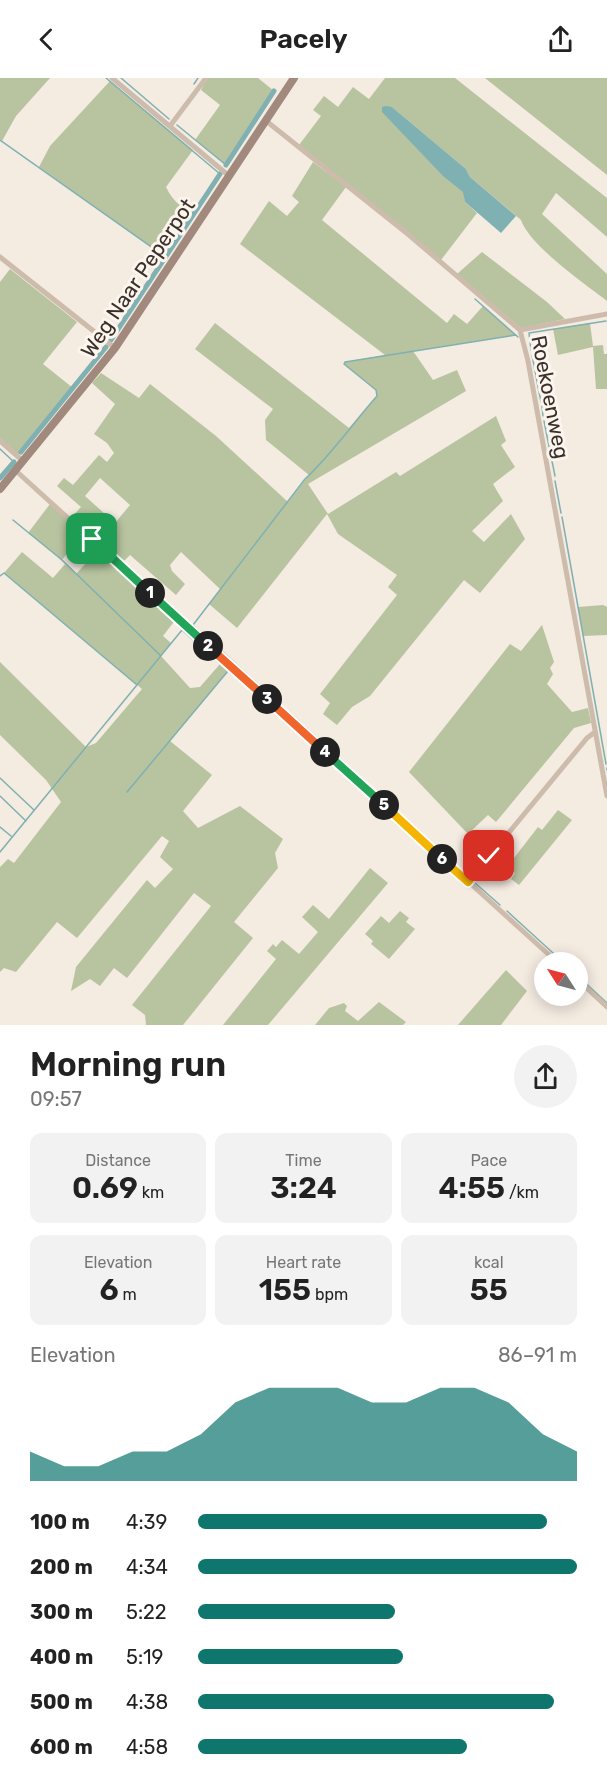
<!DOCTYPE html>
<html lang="en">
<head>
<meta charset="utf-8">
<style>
	:root { --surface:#fff; --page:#f2f2f2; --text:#222; --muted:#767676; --accent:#0f766e }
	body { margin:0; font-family:Rubik,sans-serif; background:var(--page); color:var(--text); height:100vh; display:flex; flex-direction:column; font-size:22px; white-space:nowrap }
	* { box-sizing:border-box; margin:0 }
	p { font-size:20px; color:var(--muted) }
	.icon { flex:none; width:33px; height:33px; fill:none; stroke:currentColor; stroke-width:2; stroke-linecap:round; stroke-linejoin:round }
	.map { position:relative; height:947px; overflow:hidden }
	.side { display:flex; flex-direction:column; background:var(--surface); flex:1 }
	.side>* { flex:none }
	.needle { width:39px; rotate:306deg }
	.tools { position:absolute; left:534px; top:874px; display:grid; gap:12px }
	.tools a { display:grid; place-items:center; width:54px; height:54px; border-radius:50%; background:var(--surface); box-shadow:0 3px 15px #0003; font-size:30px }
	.pin { position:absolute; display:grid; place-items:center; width:51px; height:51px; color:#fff; margin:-26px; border-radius:12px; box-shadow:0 3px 9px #0006 }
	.km { position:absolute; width:30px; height:30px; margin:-15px; border-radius:50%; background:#222; color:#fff; font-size:16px; line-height:30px; text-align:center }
	.round { display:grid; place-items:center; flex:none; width:63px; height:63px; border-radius:32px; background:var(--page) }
	.head { display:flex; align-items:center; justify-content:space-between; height:102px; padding:0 30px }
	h1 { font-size:33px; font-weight:600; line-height:45px }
	.metrics { display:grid; grid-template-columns:repeat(3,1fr); gap:9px; height:102px; padding:6px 30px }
	.metrics div { display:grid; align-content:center; border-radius:12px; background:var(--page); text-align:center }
	.metrics b { font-size:30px; font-weight:600 }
	.metrics small { font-size:16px; font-weight:400 }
	.metrics p { font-size:16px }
	.chart { height:168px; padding:12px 30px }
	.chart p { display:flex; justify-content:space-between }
	.chart svg { width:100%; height:108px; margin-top:6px; fill:var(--accent); opacity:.7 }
	ul { padding:0 30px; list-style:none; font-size:20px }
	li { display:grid; grid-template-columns:96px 72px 1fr; align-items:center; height:45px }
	li i { height:15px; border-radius:8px; background:var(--accent) }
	header { display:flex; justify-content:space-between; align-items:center; height:78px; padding:0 30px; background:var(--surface); font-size:27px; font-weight:600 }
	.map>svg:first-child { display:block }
	.green { fill:#b8c4a0; fill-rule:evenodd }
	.water { fill:#7fb0b2 }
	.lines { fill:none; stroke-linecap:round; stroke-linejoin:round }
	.stream { stroke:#7fb0b2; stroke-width:1.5 }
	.canal { stroke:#7fb0b2; stroke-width:5 }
	.street { stroke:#cdbbac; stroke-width:5 }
	.secondary { stroke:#a18a7d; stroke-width:8 }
	.split-1-casing { stroke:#fff; stroke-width:12 }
	.split-2-casing { stroke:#fff; stroke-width:12 }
	.split-3-casing { stroke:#fff; stroke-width:12 }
	.split-4-casing { stroke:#fff; stroke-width:12 }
	.split-5-casing { stroke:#fff; stroke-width:12 }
	.split-6-casing { stroke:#fff; stroke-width:12 }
	.split-7-casing { stroke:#fff; stroke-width:12 }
	.split-1 { stroke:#22a559; stroke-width:8 }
	.split-2 { stroke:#22a559; stroke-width:8 }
	.split-3 { stroke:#f0652b; stroke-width:8 }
	.split-4 { stroke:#f0652b; stroke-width:8 }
	.split-5 { stroke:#22a559; stroke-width:8 }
	.split-6 { stroke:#f5b400; stroke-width:8 }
	.split-7 { stroke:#f5b400; stroke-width:8 }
	.labels { text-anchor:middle; stroke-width:6; stroke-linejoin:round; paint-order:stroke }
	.street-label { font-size:21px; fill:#3b302b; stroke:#fbf5ee }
</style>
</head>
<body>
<header><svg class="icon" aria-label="back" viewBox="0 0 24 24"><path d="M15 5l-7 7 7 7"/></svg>Pacely<svg class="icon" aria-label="share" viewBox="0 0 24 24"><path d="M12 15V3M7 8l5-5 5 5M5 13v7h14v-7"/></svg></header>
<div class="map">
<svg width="607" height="947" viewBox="0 0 607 947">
	<rect width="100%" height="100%" fill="#f4ebe1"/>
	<path class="green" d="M0,0H50L16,38L2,63L0,61Z
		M207,0H258L274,13L226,87L195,62L220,27L201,12Z
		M385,0H455L607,120V159L556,115L542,136L607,196V223C584,205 530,168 521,142L470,99L466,91L392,29C413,61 432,90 464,114L465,124L477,135L441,182L299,67L321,38L313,32L324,18L338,29L353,9L369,21Z
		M485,0H607V97Z
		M110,3L193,72L166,109C173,123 180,130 196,134L167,180L39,89L50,68Z
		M313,84L346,109L322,142L447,245L454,236L467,246L483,228L516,257L413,273L433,302L457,292L466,313L308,406L328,436L396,394L400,398L496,338L506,363L501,367L515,389L493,406L503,423L472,453L484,464L511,436L525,461L480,515L464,502L370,618L352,629L337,647L323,636L330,625L320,616L397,517L388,509L397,497L338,456L327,436L237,550L209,526L220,511L181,474L170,487L172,493L185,506L176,517L130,477L121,486L71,440L81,429L57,408L64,400L73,407L99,377L107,384L114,375L107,365L94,356L115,326L92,305L101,295L139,320L150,306L216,358L288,424L309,397L266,362L265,342L273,331L195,271L215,245L349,350L377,318L376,312L344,286L345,284L385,277L240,166L269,123L287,138L299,124L292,118ZM100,400L130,427L115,445L85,418Z
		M482,174L547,224L565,241L521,250L457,196Z
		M10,191L77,244L43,286L73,310L19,377L0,360V204Z
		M590,245L593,268L603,267L604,276H607V311H596L593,269L558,277L553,251Z
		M50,426L81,454L80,459L62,482L28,455Z
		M99,471L176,541L163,558L171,565L161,578L190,610L200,609L220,586L228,593L170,663L212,697L183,733L198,750L240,728L283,761L275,775L278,790L234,844L253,860L183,947H146L145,937L132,927L211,828L194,815L127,900L114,890L100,908L90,901L71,913L76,889L147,802L155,810L173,791L160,779L169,763L162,758L77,860L57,844L16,894L4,890L0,894V789L8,781L14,785L61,724L46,702L0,657V584L86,669L96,665L142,611L4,495L22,474L53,500L65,486L76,496Z
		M603,527L607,529V557L583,558L578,529Z
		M542,547L554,584L550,590L553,596L547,606L572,634L588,630L591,645L574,650L496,744L488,737L468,756L409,694L510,566L521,573Z
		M558,732L572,742L519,807L511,801L515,795L507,789L538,749L542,752Z
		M370,790L388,805L268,947H223L276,881L267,873L273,866L276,869L282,862L299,876L318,854L302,839L313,827L329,841Z
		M400,833L409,840L406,844L415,851L389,881L371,866L373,863L365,856L381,838L389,845Z
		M506,892L527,913L501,947H458Z
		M379,924L406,944L403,947H315L329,930L344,925L347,928L345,933L358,943Z"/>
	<path class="water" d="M386,28L392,29L466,91L470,99L516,138L501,155L465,124L463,114L443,98L382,34V29Z"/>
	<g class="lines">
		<path class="stream" d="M106,0L220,96
			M121,0L169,41
			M194,6L198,0
			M177,47L226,87
			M0,62L167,180
			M475,221L518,259
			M531,272L529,255L606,243
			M532,277L541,324
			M542,328L543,338
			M544,343L555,398
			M0,371L14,384
			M555,403L561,435
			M562,439L606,686
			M13,442L62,482L160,577
			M0,498L4,495L137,607
			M217,569L193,547L305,401C332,376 353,345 377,318L376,312L344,286L345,284L516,257
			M223,574L282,628
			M289,634L467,797
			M607,690V692
			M0,700L34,732
			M0,718L26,743
			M0,749L11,758
			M0,774L182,552L228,593L127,714
			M474,804L500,827
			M507,833L564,885
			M578,898L607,925"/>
		<path class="canal" d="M226,87L274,13
			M111,262L220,96
			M21,374L106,269
			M0,400L14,384"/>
		<path class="street" d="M112,0L228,97
			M265,42L409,157L520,252L528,283L607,718
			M170,48L206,0
			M0,179L115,270
			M520,252L607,236
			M0,363L23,383
			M15,392L558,885
			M468,804L587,660L595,654
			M578,902L607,929"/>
		<path class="secondary" d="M0,411L115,270L294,0"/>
	</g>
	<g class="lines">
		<g class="split-1-casing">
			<path id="split-1" d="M92,461L150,515"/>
		</g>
		<g class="split-2-casing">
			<path id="split-2" d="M150,515L208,568"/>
		</g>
		<g class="split-3-casing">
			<path id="split-3" d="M208,568L267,621"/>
		</g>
		<g class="split-4-casing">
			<path id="split-4" d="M267,621L325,674"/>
		</g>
		<g class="split-5-casing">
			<path id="split-5" d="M325,674L384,727"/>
		</g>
		<g class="split-6-casing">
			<path id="split-6" d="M384,727L442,781"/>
		</g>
		<g class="split-7-casing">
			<path id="split-7" d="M442,781L468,804L489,778"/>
		</g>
		<use href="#split-1" class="split-1"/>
		<use href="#split-2" class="split-2"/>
		<use href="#split-3" class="split-3"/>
		<use href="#split-4" class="split-4"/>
		<use href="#split-5" class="split-5"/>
		<use href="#split-6" class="split-6"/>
		<use href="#split-7" class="split-7"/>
	</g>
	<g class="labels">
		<g class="street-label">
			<text transform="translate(138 200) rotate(-56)" y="7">Weg Naar Peperpot</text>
			<text transform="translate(550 319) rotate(79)" y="7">Roekoenweg</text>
		</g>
	</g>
</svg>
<div class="tools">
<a><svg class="needle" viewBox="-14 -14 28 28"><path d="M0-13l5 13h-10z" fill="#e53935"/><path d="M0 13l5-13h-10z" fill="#767676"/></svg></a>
</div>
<div class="pin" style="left:92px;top:461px;background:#1e9e55"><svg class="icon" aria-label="arrive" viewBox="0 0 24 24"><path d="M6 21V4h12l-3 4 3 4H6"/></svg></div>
<div class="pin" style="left:489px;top:778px;background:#d93025"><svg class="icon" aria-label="check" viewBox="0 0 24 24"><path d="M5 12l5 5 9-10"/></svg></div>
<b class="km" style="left:150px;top:515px">1</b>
<b class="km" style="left:208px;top:568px">2</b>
<b class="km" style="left:267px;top:621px">3</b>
<b class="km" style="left:325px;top:674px">4</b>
<b class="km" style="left:384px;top:727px">5</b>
<b class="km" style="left:442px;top:781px">6</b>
</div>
<section class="side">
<div class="head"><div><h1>Morning run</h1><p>09:57</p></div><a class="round"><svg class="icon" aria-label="share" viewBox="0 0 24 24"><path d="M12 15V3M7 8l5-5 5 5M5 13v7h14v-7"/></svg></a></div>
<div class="metrics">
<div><p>Distance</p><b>0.69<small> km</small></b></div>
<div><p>Time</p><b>3:24</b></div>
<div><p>Pace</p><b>4:55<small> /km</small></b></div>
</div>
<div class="metrics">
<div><p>Elevation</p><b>6<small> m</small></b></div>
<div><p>Heart rate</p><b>155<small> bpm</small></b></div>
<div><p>kcal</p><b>55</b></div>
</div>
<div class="chart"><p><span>Elevation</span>86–91 m</p>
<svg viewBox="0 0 160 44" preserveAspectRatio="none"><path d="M0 44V32L10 38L20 38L30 32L40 32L50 25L60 12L70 6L80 6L90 6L100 12L110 12L120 6L130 6L140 12L150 25L160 32V44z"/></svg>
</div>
<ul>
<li><b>100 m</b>4:39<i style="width:92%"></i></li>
<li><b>200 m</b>4:34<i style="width:100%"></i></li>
<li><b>300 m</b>5:22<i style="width:52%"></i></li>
<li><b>400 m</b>5:19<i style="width:54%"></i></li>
<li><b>500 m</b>4:38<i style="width:94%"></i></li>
<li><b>600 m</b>4:58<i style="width:71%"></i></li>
</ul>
</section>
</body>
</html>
